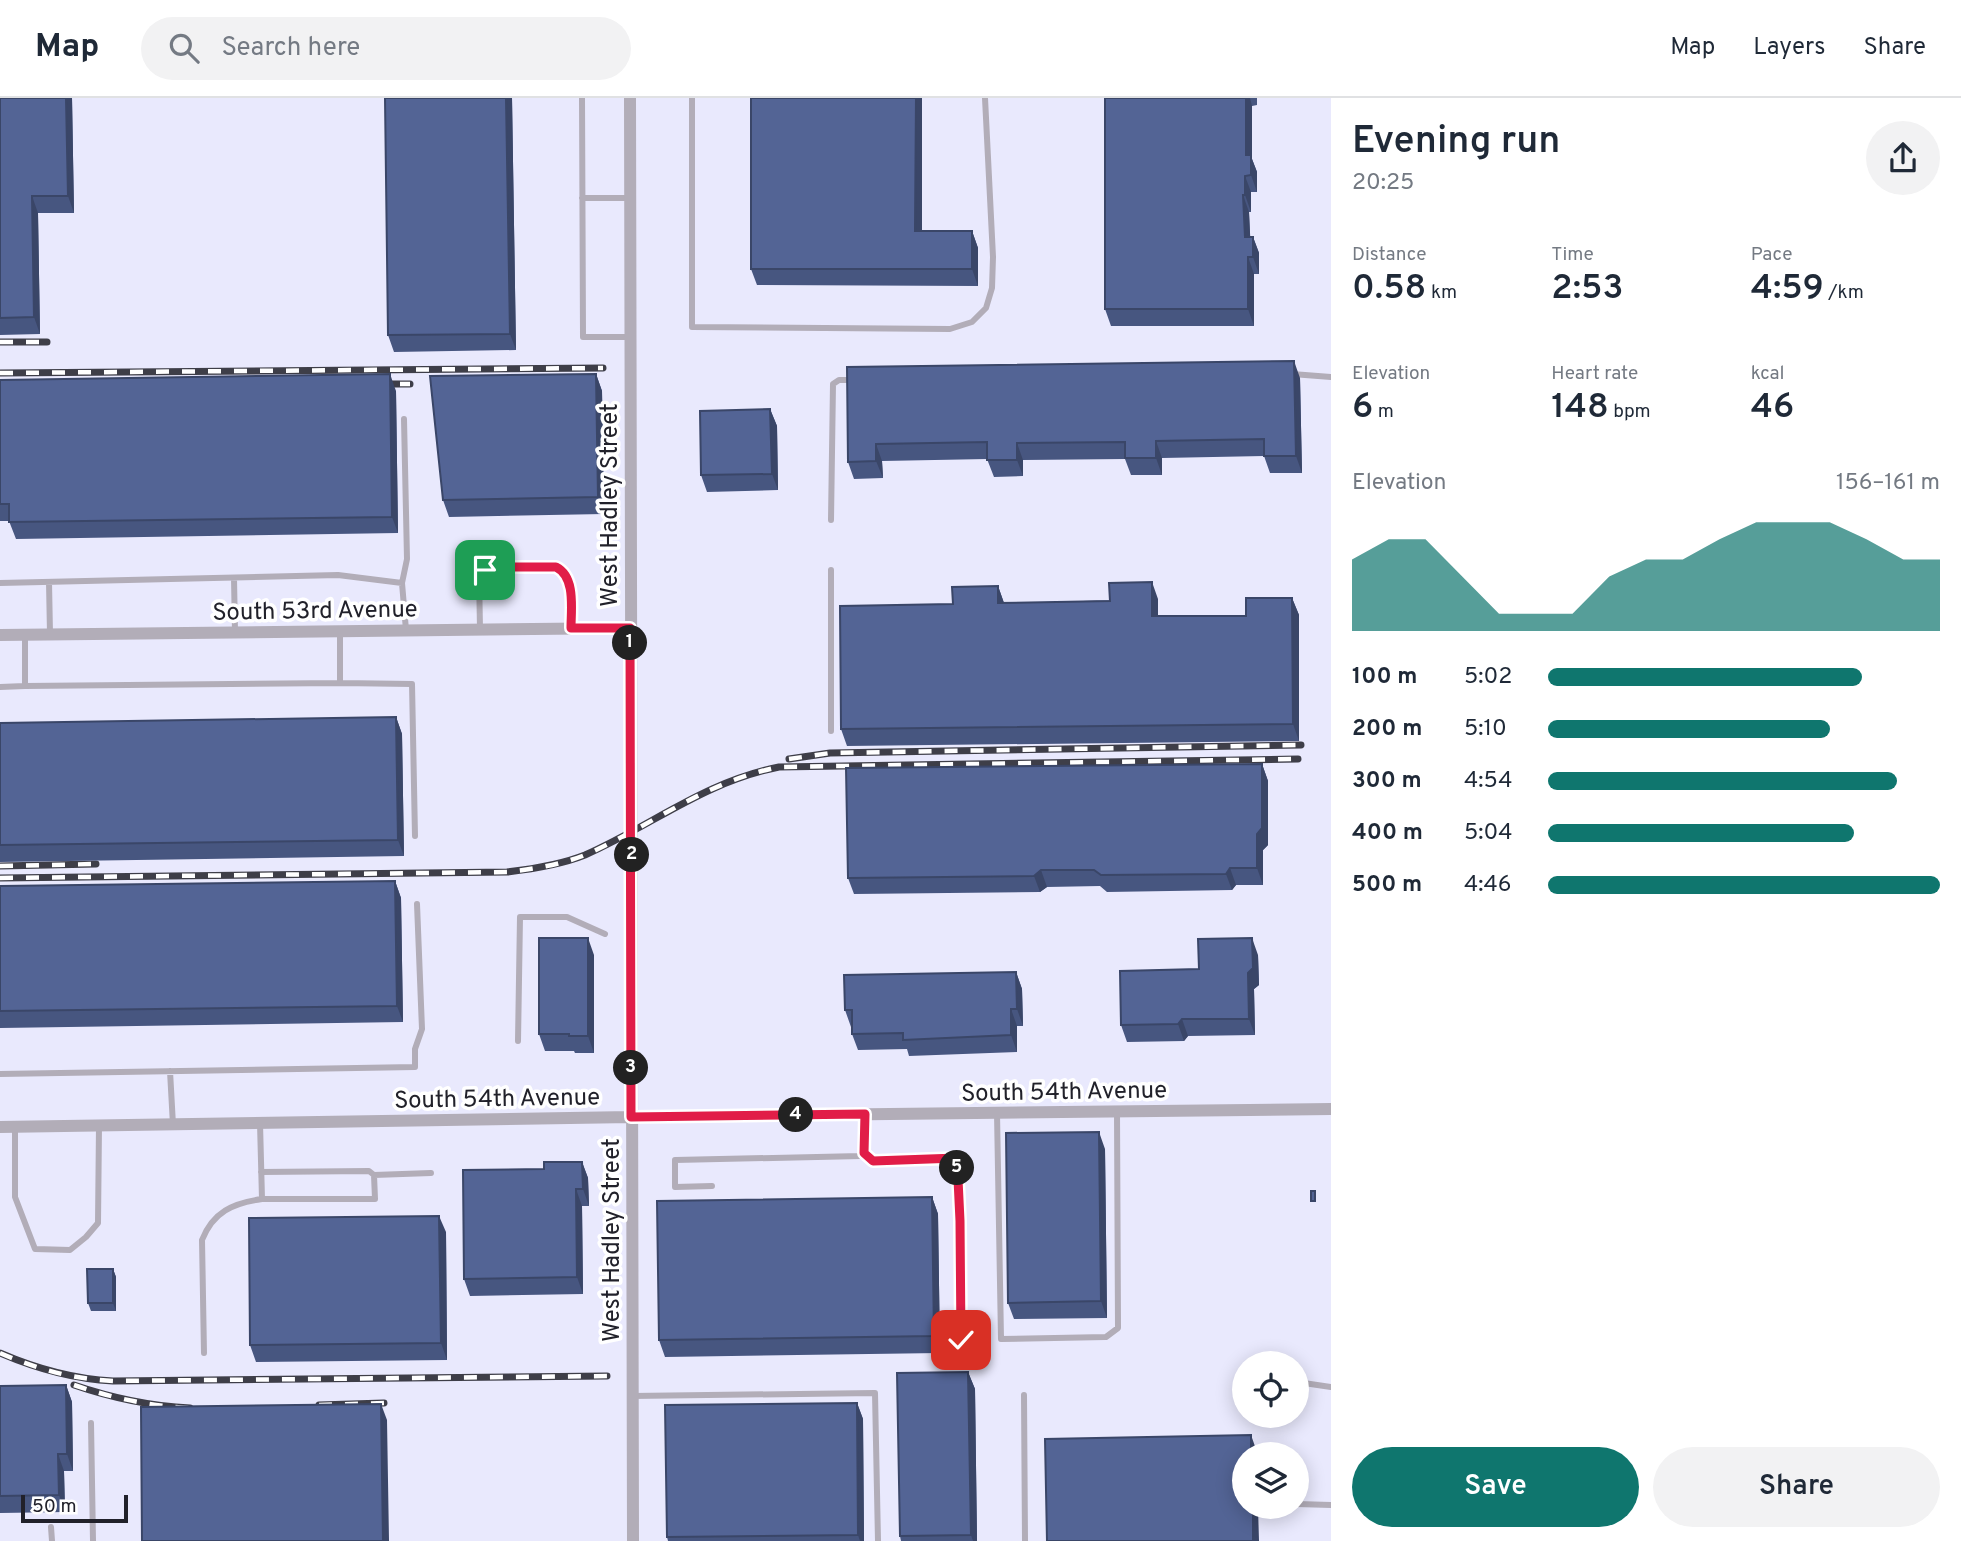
<!DOCTYPE html>
<html lang="en">
<head>
<meta charset="utf-8">
<style>
	:root { --surface:#fff; --page:#f2f2f3; --text:#1f2937; --muted:#747a83; --line:#e0e1e3; --accent:#0f766e }
	body { margin:0; font-family:Overpass,sans-serif; background:var(--page); color:var(--text); height:100vh; display:flex; flex-direction:column; font-size:26px; white-space:nowrap }
	* { box-sizing:border-box; margin:0 }
	p { font-size:23px; color:var(--muted) }
	.icon { flex:none; width:38px; height:38px; fill:none; stroke:currentColor; stroke-width:2; stroke-linecap:round; stroke-linejoin:round }
	.map { position:relative; flex:1; overflow:hidden }
	.side { display:flex; flex-direction:column; background:var(--surface); width:630px }
	.side>* { flex:none }
	.buttons { position:absolute; left:1232px; top:1253px; display:grid; gap:14px }
	.buttons a { display:grid; place-items:center; width:77px; height:77px; border-radius:50%; background:var(--surface); box-shadow:0 4px 18px #0003; font-size:35px }
	.scale { position:absolute; left:21px; bottom:18px; width:107px; box-sizing:border-box; padding-left:7px; border:4px solid #21212a; border-top:0; font-size:19px; line-height:24px; white-space:nowrap; color:#21212a; -webkit-text-stroke:5px #fff; paint-order:stroke }
	.pin { position:absolute; display:grid; place-items:center; width:60px; height:60px; color:#fff; margin:-30px; border-radius:14px; box-shadow:0 4px 10px #0006 }
	.km { position:absolute; width:35px; height:35px; margin:-18px; border-radius:50%; background:#222; color:#fff; font-size:19px; line-height:35px; text-align:center }
	.round { display:grid; place-items:center; flex:none; width:74px; height:74px; border-radius:37px; background:var(--page) }
	.overview { display:flex; align-items:center; justify-content:space-between; height:119px; padding:0 21px }
	h1 { font-size:38px; font-weight:600; line-height:52px }
	.stats { display:grid; grid-template-columns:repeat(3,1fr); gap:10px; height:119px; padding:7px 21px }
	.stats div { display:grid; align-content:center }
	.stats b { font-size:35px; font-weight:600 }
	.stats small { font-size:19px; font-weight:400 }
	.stats p { font-size:19px }
	.chart { height:196px; padding:14px 21px }
	.chart p { display:flex; justify-content:space-between }
	.chart svg { width:100%; height:126px; margin-top:7px; fill:var(--accent); opacity:.7 }
	.button { display:flex; gap:14px; margin-top:auto; padding:14px 21px }
	.button a { flex:1; height:80px; border-radius:42px; background:var(--accent); color:#fff; font-size:28px; font-weight:600; line-height:80px; text-align:center }
	.button a+a { background:var(--page); color:var(--text) }
	ul { padding:0 21px; list-style:none; font-size:23px }
	li { display:grid; grid-template-columns:112px 84px 1fr; align-items:center; height:52px }
	li i { height:18px; border-radius:9px; background:var(--accent) }
	header { display:flex; align-items:center; gap:42px; box-sizing:border-box; height:98px; padding:0 35px; background:var(--surface); border-bottom:2px solid var(--line) }
	header strong { font-size:33px }
	nav { display:flex; gap:38px; margin-inline-start:auto; font-size:24px }
	.search { width:490px; height:63px; background:var(--page); display:flex; align-items:center; gap:18px; box-sizing:border-box; padding:0 24px; border-radius:38px; color:var(--muted); font-size:26px }
	main { display:flex; flex:1; min-height:0 }
	.map>svg:first-child { display:block }
	.lines { fill:none; stroke-linecap:round; stroke-linejoin:round }
	.service { stroke:#b2adb8; stroke-width:6 }
	.minor { stroke:#b2adb8; stroke-width:12 }
	.rail-casing { stroke:#3e3e48; stroke-width:7 }
	.rail { stroke:#fff; stroke-width:4.5; stroke-dasharray:13; stroke-linecap:butt }
	.wall { fill:#475680 }
	.shaded-wall { fill:#3a4668 }
	.building { fill:#536495; stroke:#3a4668; stroke-width:2 }
	.route-casing { stroke:#fff; stroke-width:14 }
	.route { stroke:#e11d48; stroke-width:9 }
	.labels { text-anchor:middle; stroke-width:7; stroke-linejoin:round; paint-order:stroke }
	.street-label { font-size:24px; fill:#21212a; stroke:#fff }
</style>
</head>
<body>
<header>
<strong>Map</strong>
<div class="search"><svg class="icon" aria-label="search" viewBox="0 0 24 24"><circle cx="10" cy="10" r="6"/><path d="M15 15l6 6"/></svg>Search here</div>
<nav><a>Map</a><a>Layers</a><a>Share</a></nav>
</header>
<main>
<div class="map">
<svg width="1331" height="1443" viewBox="0 0 1331 1443">
	<rect width="100%" height="100%" fill="#e9e9fd"/>
	<g class="lines">
		<path class="service" d="M582,0L583,239H630
			M692,0V229L950,231L972,224L986,210L992,190L993,159L985,0
			M582,100H629
			M1292,276L1331,279
			M831,422L833,286L839,282H854
			M234,480L235,534
			M49,484L50,536
			M0,485L338,477L402,485L406,532
			M402,485L407,461L404,321
			M480,531L479,476L495,469H556C576,478 571,511 571,530
			M25,537V588L340,585V534
			M340,585L412,586L415,738
			M0,589L25,588
			M831,633V472
			M518,943L520,819H567L605,836
			M170,973L173,1027
			M0,976L415,969V951L422,931L417,806
			M997,1015L1001,1241L1106,1239L1118,1230L1117,1014
			M260,1025L262,1101H375L374,1077L431,1075
			M15,1029V1099L35,1151L70,1152L86,1139L98,1125L99,1028
			M864,1055L876,1064L957,1060L960,1123L961,1242
			M261,1074L369,1073L374,1077
			M712,1088L675,1089V1062L861,1058L865,1050V1016
			M204,1255L202,1142C213,1114 233,1105 262,1101
			M1297,1284L1331,1289
			M1024,1297L1025,1443
			M632,1298L875,1295L878,1443
			M91,1325L93,1443
			M1297,1406L1331,1407
			M51,1429L52,1443"/>
		<path class="minor" d="M630,0L633,1443
			M0,537L630,530
			M0,1029L631,1019L1331,1011"/>
		<g class="rail-casing">
			<path id="rail" d="M0,244H47
				M0,275L603,270
				M374,286H410
				M789,661L830,655L1301,647
				M0,768L96,766
				M0,780L507,774C533,771 560,767 585,757C653,727 704,684 779,669L1298,661
				M0,1255C37,1271 72,1281 113,1283L607,1278
				M74,1287C112,1300 150,1308 190,1310
				M319,1307L384,1305"/>
		</g>
		<use href="#rail" class="rail"/>
	</g>
	<path class="wall" d="M0,0H72L74,115H38L40,236L0,237Z
		M512,0L516,252L394,254L388,237Z
		M1105,0H1257V7L1252,8V61L1257,74V94H1251V114H1249L1250,139H1253L1259,155V176H1254V228H1111L1105,211Z
		M922,133H972L978,150V188L757,187L751,171Z
		M847,269L1300,280L1302,375H1270L1264,358L1162,360V377H1131L1125,361L1023,362V378L994,379L987,361L882,363L883,380L854,381L848,364Z
		M596,276L602,293L604,416L449,419L443,402Z
		M0,282L396,293L398,435L16,441L9,423H0Z
		M770,311L777,328L778,392L707,394L701,377Z
		M998,488L1004,505L1158,501V518H1246L1292,500L1299,517V643L847,648L841,631L953,506Z
		M396,619L402,636L404,758L0,764V625Z
		M1262,666L1268,683V747L1263,752V787H1236L1232,792L1107,794L1100,788L1047,789L1040,794L854,796L848,780Z
		M395,783L401,800L403,924L0,930V788Z
		M594,857V955H575L574,953H545L539,936Z
		M1258,857L1259,887L1254,891L1255,937L1188,938L1184,943L1127,944L1121,927L1199,871Z
		M1016,874L1022,891L1023,928H1017V954L909,958L907,951L858,952L852,936V929H851L845,912Z
		M1105,1051L1107,1220L1014,1221L1008,1205Z
		M582,1064L588,1080L589,1108H582L583,1196L470,1198L464,1181L544,1071Z
		M932,1099L938,1116L940,1255L665,1259L659,1242Z
		M446,1134L447,1262L256,1264L250,1247Z
		M113,1171L116,1179V1213H91L88,1205Z
		M968,1274L975,1291L977,1443H901L900,1438Z
		M66,1287L72,1304L73,1373H64L65,1414L0,1415V1288Z
		M857,1305L863,1321L864,1443H668L667,1439Z"/>
	<path class="shaded-wall" d="M66,0H72L74,115L68,98Z
		M506,0H512L516,252L510,236Z
		M916,0H922V150L915,133Z
		M1246,0H1250L1252,8V61L1257,74V94L1251,77L1246,57Z
		M1245,78L1251,94V114L1245,97Z
		M1243,97L1249,114L1251,155L1245,139Z
		M32,98L38,115L40,236L34,219Z
		M972,133L978,150V188L972,171Z
		M1253,139L1259,155V176L1253,159Z
		M1248,159L1254,176V228L1248,211Z
		M1294,263L1300,280L1302,375L1296,358Z
		M390,276L396,293L398,435L392,419Z
		M596,276L602,293L604,416L598,399Z
		M770,311L777,328L778,392L772,376Z
		M1156,343L1162,360V377L1156,360Z
		M1017,345L1023,362V378L1017,362Z
		M876,346L882,363L883,380L876,363Z
		M1152,484L1158,501V535L1152,518Z
		M998,488L1004,505H998Z
		M1292,500L1299,517V643L1293,626Z
		M396,619L402,636L404,758L398,742Z
		M1262,666L1268,683V747L1263,752V787L1257,770V736Z
		M1230,770L1236,787L1232,792L1226,776Z
		M1041,772L1047,789L1040,794L1034,778Z
		M395,783L401,800L403,924L397,908Z
		M588,840L594,857V955L588,938Z
		M1252,840L1258,857L1259,887L1254,891L1255,937L1249,921L1248,875Z
		M1016,874L1022,891L1023,928L1017,911Z
		M1011,911L1017,928V954L1011,937Z
		M1182,921L1188,938L1184,943L1178,926Z
		M1099,1034L1105,1051L1107,1220L1101,1203Z
		M582,1064L588,1080L589,1108L583,1091Z
		M576,1091L582,1108L583,1196L577,1179Z
		M932,1099L938,1116L940,1255L934,1238Z
		M439,1118L446,1134L447,1262L441,1245Z
		M113,1171L116,1179V1213L113,1205Z
		M968,1274L975,1291L977,1443H973L971,1437Z
		M66,1287L72,1304L73,1373L67,1356Z
		M857,1305L863,1321L864,1443H860L858,1437Z
		M381,1306L387,1322L389,1443H383Z
		M1251,1337L1257,1354V1356H1251Z
		M58,1356L64,1373L65,1414L59,1397Z
		M1253,1409H1258L1259,1443H1253Z"/>
	<path class="building" d="M0,0H66L68,98H32L34,219L0,220Z
		M385,0H506L510,236L388,237Z
		M751,0H916L915,133H972V171H751Z
		M1105,0H1246V57H1251V77L1245,78V97H1243L1245,139H1253V159H1248V211H1105Z
		M1294,263L1296,358H1264V341L1156,343V360H1125V344L1017,345V362H987V344L876,346V363L848,364L847,269Z
		M390,276L392,419L9,424V406H0V282Z
		M596,276L598,399L443,402L430,278Z
		M770,311L772,376L701,377L700,313Z
		M1152,484V518H1246V500H1292L1293,626L841,631L840,508L953,506L952,489L998,488V505L1110,503L1109,485Z
		M396,619L398,742L0,747V625Z
		M1262,666V730L1257,736V770H1230L1226,776L1101,777L1094,772H1041L1034,778L848,780L846,670Z
		M395,783L397,908L0,913V788Z
		M539,840H588V938H569V936H539Z
		M1252,840L1253,870L1248,875L1249,921H1182L1178,926L1121,927L1120,873L1199,871L1198,841Z
		M1016,874L1017,911H1011V937L903,942V935L852,936V912H845L844,877Z
		M1099,1034L1101,1203L1008,1205L1006,1035Z
		M544,1064H582L583,1091H576L577,1179L464,1181L463,1072L544,1071Z
		M1311,1093H1315V1103H1311Z
		M932,1099L934,1238L659,1242L657,1103Z
		M439,1118L441,1245L250,1247L249,1120Z
		M87,1171H113V1205H88Z
		M968,1274L971,1437L900,1438L897,1275Z
		M66,1287L67,1356H58L59,1397L0,1398V1288Z
		M857,1305L858,1437L667,1439L665,1307Z
		M381,1306L383,1443H142L141,1309Z
		M1251,1337V1356H1244V1409H1253V1443H1047L1045,1341Z"/>
	<g class="lines">
		<g class="route-casing">
			<path id="route" d="M485,472L495,469H556C576,479 571,511 571,530H630L631,1019L865,1016L864,1055L873,1063L957,1060L960,1123L961,1242"/>
		</g>
		<use href="#route" class="route"/>
	</g>
	<g class="labels">
		<g class="street-label">
			<text transform="translate(609 407) rotate(-90)" y="8">West Hadley Street</text>
			<text transform="translate(315 512) rotate(-1)" y="8">South 53rd Avenue</text>
			<text transform="translate(1064 993) rotate(-1)" y="8">South 54th Avenue</text>
			<text transform="translate(497 1000) rotate(-1)" y="8">South 54th Avenue</text>
			<text transform="translate(611 1142) rotate(-90)" y="8">West Hadley Street</text>
		</g>
	</g>
</svg>
<div class="buttons">
<a><svg class="icon" aria-label="locate" viewBox="0 0 24 24"><circle cx="12" cy="12" r="6"/><path d="M12 2v4M12 18v4M2 12h4M18 12h4"/></svg></a>
<a><svg class="icon" aria-label="layers" viewBox="0 0 24 24"><path d="M12 4l9 5-9 5-9-5zM3 14l9 5 9-5"/></svg></a>
</div>
<div class="scale">50 m</div>
<div class="pin" style="left:485px;top:472px;background:#1e9e55"><svg class="icon" aria-label="arrive" viewBox="0 0 24 24"><path d="M6 21V4h12l-3 4 3 4H6"/></svg></div>
<div class="pin" style="left:961px;top:1242px;background:#d93025"><svg class="icon" aria-label="check" viewBox="0 0 24 24"><path d="M5 12l5 5 9-10"/></svg></div>
<b class="km" style="left:630px;top:545px">1</b>
<b class="km" style="left:632px;top:757px">2</b>
<b class="km" style="left:631px;top:970px">3</b>
<b class="km" style="left:796px;top:1017px">4</b>
<b class="km" style="left:957px;top:1070px">5</b>
</div>
<section class="side">
<div class="overview"><div><h1>Evening run</h1><p>20:25</p></div><a class="round"><svg class="icon" aria-label="share" viewBox="0 0 24 24"><path d="M12 15V3M7 8l5-5 5 5M5 13v7h14v-7"/></svg></a></div>
<div class="stats">
<div><p>Distance</p><b>0.58<small> km</small></b></div>
<div><p>Time</p><b>2:53</b></div>
<div><p>Pace</p><b>4:59<small> /km</small></b></div>
</div>
<div class="stats">
<div><p>Elevation</p><b>6<small> m</small></b></div>
<div><p>Heart rate</p><b>148<small> bpm</small></b></div>
<div><p>kcal</p><b>46</b></div>
</div>
<div class="chart"><p><span>Elevation</span>156–161 m</p>
<svg viewBox="0 0 160 44" preserveAspectRatio="none"><path d="M0 44V19L10 12L20 12L30 25L40 38L50 38L60 38L70 25L80 19L90 19L100 12L110 6L120 6L130 6L140 12L150 19L160 19V44z"/></svg>
</div>
<ul>
<li><b>100 m</b>5:02<i style="width:80%"></i></li>
<li><b>200 m</b>5:10<i style="width:72%"></i></li>
<li><b>300 m</b>4:54<i style="width:89%"></i></li>
<li><b>400 m</b>5:04<i style="width:78%"></i></li>
<li><b>500 m</b>4:46<i style="width:100%"></i></li>
</ul>
<div class="button"><a>Save</a><a>Share</a></div>
</section>
</main>
</body>
</html>
